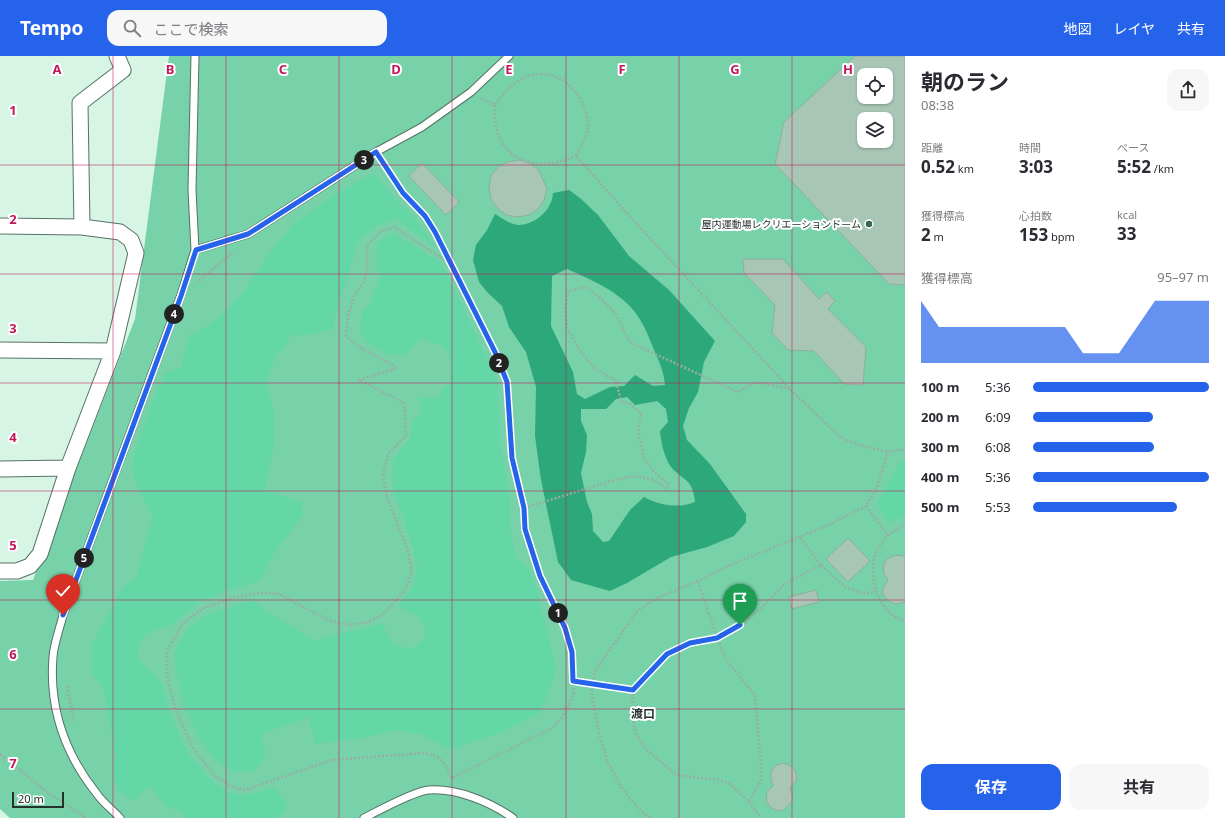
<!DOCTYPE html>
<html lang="ja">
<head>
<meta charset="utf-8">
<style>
	:root { --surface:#fff; --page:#f7f7f7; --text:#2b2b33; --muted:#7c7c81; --accent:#2563eb }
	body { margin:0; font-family:"Noto Sans","Noto Sans JP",sans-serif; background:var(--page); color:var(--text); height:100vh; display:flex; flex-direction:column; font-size:15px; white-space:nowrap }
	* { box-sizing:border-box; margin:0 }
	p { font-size:13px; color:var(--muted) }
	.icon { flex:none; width:22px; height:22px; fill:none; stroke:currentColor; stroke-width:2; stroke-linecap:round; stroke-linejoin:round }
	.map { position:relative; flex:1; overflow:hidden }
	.details { display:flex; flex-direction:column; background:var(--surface); width:320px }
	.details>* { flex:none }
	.fabs { position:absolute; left:857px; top:12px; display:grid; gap:8px }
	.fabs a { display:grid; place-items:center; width:36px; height:36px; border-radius:8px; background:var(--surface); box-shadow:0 1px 3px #0004; font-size:20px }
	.scale { position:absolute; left:12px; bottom:10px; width:52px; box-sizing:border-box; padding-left:4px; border:2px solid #25312b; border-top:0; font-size:11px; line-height:14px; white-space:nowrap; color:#25312b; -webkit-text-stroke:3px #fff; paint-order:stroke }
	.pin { position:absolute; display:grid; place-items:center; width:34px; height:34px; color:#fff; margin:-41px -17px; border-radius:50% 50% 50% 0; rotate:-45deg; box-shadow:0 0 4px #0007 }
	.pin .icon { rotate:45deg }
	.km { position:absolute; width:20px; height:20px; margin:-10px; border-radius:50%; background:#222; color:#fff; font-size:11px; line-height:20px; text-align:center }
	.round { display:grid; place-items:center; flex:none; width:42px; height:42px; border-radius:12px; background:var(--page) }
	.headline { display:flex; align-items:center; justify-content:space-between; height:68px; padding:0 16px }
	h1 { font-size:22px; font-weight:700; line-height:30px }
	.stats { display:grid; grid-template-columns:repeat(3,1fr); gap:6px; height:68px; padding:4px 16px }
	.stats div { display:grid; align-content:center }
	.stats b { font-size:17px; font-weight:700 }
	.stats small { font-size:11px; font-weight:400 }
	.stats p { font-size:11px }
	.chart { height:112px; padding:8px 16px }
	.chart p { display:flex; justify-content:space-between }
	.chart svg { width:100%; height:72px; margin-top:4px; fill:var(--accent); opacity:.7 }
	.action { display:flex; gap:8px; margin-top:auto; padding:8px 16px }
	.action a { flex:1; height:46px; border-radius:12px; background:var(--accent); color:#fff; font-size:16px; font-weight:700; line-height:46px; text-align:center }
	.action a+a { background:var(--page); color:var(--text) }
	ul { padding:0 16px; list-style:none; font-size:13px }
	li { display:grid; grid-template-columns:64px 48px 1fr; align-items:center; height:30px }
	li i { height:10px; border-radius:5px; background:var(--accent) }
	header { display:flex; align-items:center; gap:24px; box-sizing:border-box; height:56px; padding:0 20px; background:var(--accent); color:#fff }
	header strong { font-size:19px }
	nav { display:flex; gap:22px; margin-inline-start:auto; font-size:14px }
	.search { width:280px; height:36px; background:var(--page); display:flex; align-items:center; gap:10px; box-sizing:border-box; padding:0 14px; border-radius:12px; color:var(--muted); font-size:15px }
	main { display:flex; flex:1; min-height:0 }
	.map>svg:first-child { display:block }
	.green { fill:#77d1a9; fill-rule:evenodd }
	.forest { fill:#64d7a7 }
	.water { fill:#2da87b; fill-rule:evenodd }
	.building { fill:#a7c6b6; stroke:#90ae9f; fill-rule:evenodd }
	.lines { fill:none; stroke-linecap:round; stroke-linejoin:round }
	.lane-casing { stroke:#577265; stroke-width:9 }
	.street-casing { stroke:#577265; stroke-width:17 }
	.path { stroke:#97afa3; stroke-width:2.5; stroke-dasharray:2 2; stroke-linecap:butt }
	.lane { stroke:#fff; stroke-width:7 }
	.street { stroke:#fff; stroke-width:15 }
	.route-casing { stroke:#fff; stroke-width:8 }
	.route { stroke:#2563eb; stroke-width:5 }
	.grid { fill:none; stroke:#c2185b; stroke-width:1; stroke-opacity:0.55 }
	.poi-dot { fill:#306850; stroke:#fff; stroke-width:1.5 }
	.labels { text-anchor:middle; stroke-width:4; stroke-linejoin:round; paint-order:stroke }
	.poi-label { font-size:10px; fill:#25312b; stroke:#fff; text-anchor:end }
	.quarter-label { font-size:12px; font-weight:bold; fill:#25312b; stroke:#fff }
	.grid-label { font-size:13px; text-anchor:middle; font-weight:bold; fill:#c2185b; stroke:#fff; stroke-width:4; stroke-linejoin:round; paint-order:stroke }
</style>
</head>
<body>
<header>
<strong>Tempo</strong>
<div class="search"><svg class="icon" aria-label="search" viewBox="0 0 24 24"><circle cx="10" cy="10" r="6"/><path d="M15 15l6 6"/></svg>ここで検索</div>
<nav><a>地図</a><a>レイヤ</a><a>共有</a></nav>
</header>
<main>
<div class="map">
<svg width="905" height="762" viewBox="0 0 905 762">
	<rect width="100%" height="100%" fill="#d6f5e5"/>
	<path class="green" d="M169,0H905V762H10L0,753V525L33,524L135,263ZM864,19H886V41H864ZM864,63H886V85H864Z"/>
	<path class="forest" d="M373,117L395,143L416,163L434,190L396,163L379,169L358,184L346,226L335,257L334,272L314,278L291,280L275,302L266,328L274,357V390L264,434L301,446L303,458L276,494L259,525L225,535L198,547L170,570L147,577L138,589V603L163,629L169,655L187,696L211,724L228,737L246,739L274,732L288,749L278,762H184L182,756L167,751L150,729L134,745L120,736L113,721L115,700L110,666L104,635L91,615L93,587L123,531L137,520L153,461C147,448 134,427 133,413C132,391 156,340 165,317L181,312L188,280L209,269L230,251L245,234L267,201L293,168L336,138Z
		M394,177L441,207L498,325L501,395L510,438L509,466L516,501L530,514L538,537L555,609L553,625L540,657L500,677L451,693L424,679L395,674L362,682L315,688L309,661L261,678L266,699L255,715L236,717L218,706L200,684L184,649L176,615L175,593L188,573L208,558L252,544L265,554L315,585L345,576L365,573L381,567L395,589L413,593L426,580C423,553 416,563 398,549L413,531L418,511L403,459L393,436V404L410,384L413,364L420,357V341L436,343L450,325V303L444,290L421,283L405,299L385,297L366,286L360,274L363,255L371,245L379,224L376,206L378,187L385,181Z
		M901,405H905V460L890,467L877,448Z"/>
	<path class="water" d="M569,134L580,142L598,159L629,200L669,234L715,285L704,306L698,336L689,352L683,370L687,384L710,408L746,458V466L734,480L707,491L671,501L627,527L610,535L571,524L558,506L541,424L535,380L536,331L526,296L509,271L502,250L487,236L479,226L473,204L476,189L487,174L495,158C502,162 512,170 520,169C538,167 552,153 553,137ZM567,213C590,223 618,235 634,255C643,266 649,281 654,294C659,305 664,316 665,329L653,330L635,319L624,330L610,331L585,343L577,338L573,316L551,270L552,220ZM627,341L635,349L657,345L666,353L668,366L660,375C661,386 664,401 671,411C683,425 693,422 695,446C679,453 658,449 644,441L630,454L609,485L603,486L593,475L592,458L587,446L581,417L586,396L587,379L581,365V353H606L616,343Z"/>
	<path class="building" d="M855,0H905V229L889,228L775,108L784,66ZM864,19H886V41H864ZM864,63H886V85H864Z
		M519,104L529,107L538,113L547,133L544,144L538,153L529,159L517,161L506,159L497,152L491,143L489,132L491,120L498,111L508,106Z
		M422,107L459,146L446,159L409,120Z
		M743,203H783L819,243L827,236L835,245L828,253L866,291L863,329L844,328L814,295L788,294L772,277L775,249L744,217Z
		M848,482L870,505L848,526L826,503Z
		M900,499L905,501V546L896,548L890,546L883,539V532L888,524L884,518L883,511L886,504L893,500Z
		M816,534L819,546L792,553L789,541Z
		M782,707L789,709L795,714L797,723L790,732L792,737L793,744L785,753L779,755L771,752L766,745L767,736L773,730L771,723V715L775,710Z"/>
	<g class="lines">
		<g class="lane-casing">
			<path id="lane" d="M195,194L248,178L376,96L422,71L471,36L509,0
				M120,762C113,754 103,747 97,738C65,698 49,651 53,601C54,587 60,572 63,559L181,239L195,194L192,134L195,0
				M364,762C378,755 414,735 429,734C457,732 490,746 513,762"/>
		</g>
		<g class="street-casing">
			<path id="street" d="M0,170L82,171L120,176L131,184L136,197L113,295L68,412L40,498L30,510L17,515H0
				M82,171L80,47L123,14L117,0
				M0,294L113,295
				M0,413L68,412"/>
		</g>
		<path class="path" d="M481,42L495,49C504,37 514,24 529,20C562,10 588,41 588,72C588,80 580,92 576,100L635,166L790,333L841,382L863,390L888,396L905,393
			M495,49C491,102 532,119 576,100
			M382,105L403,137L425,160L435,176L495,296L507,326L512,402L524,452L525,473L540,520L565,572L572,596L574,636L568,653L554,671L452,722
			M452,209L394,171L380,176L367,189V216L363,227L355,238L349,256L346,279C360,296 380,300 397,312L359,324L404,347L406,380L388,398L383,419L386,438L408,495L412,516L405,534L390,551L382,559L368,566L349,569L330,565L279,538L260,537L233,542L204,552L183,567L167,595V618L175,653L194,694L214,719L230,730L245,734L332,704L423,697C441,699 445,707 452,722
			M199,225L233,196
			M866,450L888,479L905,468
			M524,452L618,423L635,420L654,424L667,433L669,428L655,417L644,402L638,375L640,367L641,357L630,348L621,345L616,325L594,312L579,293L567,271L565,253L568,235L585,231C596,238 608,248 616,259C622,268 624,278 631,287L738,336L756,326L790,333
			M888,479C885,483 880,488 877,494C867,519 876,557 905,565
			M821,509L845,531L864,538L876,535
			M573,625L633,634L632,658L635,676L644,691L675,718L697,722L714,723L729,727L749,746L761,762
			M67,630L74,666
			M633,634L667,598L690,587L717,582L698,525
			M0,698L47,736L86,762
			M749,746L761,724V708L755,639L726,604L717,582L740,569L758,555L786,527L821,509L800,481
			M650,762L642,756L623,734L608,707L599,677L592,641V628L595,615L637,555L657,542L698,525L728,510L826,470L866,450L877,431L888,396"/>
		<use href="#lane" class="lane"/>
		<use href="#street" class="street"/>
	</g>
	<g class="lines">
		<g class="route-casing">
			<path id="route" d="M63,559L181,240L196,194L248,178L376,96L403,137L425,160L435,176L495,296L507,326L512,402L524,452L525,473L540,520L565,572L572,596L573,625L633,634L667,598L690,587L717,582L740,569"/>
		</g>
		<use href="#route" class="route"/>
	</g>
	<path class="grid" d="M113,0V762M226,0V762M339,0V762M452,0V762M566,0V762M679,0V762M792,0V762M0,109H905M0,218H905M0,327H905M0,435H905M0,544H905M0,653H905"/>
	<circle class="poi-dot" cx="869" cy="168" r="4"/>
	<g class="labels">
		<g class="poi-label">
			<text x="861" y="172">屋内運動場レクリエーションドーム</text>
		</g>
		<g class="quarter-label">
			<text x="643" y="662">渡口</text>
		</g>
	</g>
	<g class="grid-label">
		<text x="57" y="18">A</text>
		<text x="170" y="18">B</text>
		<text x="283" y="18">C</text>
		<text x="396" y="18">D</text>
		<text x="509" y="18">E</text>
		<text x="622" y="18">F</text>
		<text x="735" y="18">G</text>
		<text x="848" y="18">H</text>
		<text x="13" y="59">1</text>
		<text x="13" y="168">2</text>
		<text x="13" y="277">3</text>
		<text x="13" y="386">4</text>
		<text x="13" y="494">5</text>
		<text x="13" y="603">6</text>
		<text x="13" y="712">7</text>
	</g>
</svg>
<div class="fabs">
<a><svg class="icon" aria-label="locate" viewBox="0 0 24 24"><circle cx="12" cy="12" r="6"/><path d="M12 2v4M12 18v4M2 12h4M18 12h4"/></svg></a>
<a><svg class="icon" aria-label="layers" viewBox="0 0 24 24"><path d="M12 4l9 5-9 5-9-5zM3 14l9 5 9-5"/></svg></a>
</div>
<div class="scale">20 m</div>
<div class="pin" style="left:740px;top:569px;background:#1e9e55"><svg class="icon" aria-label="arrive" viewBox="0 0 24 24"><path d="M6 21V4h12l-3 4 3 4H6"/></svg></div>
<div class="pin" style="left:63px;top:559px;background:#d93025"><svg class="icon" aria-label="check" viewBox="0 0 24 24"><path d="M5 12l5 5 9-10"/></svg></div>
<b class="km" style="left:558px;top:557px">1</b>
<b class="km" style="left:499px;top:307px">2</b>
<b class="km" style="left:364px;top:104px">3</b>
<b class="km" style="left:174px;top:258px">4</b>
<b class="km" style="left:84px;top:502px">5</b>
</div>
<section class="details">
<div class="headline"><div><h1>朝のラン</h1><p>08:38</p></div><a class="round"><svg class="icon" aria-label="share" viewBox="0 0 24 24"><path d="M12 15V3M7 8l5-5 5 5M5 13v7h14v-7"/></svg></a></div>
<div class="stats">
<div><p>距離</p><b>0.52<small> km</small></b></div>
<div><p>時間</p><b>3:03</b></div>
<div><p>ペース</p><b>5:52<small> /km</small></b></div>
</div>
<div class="stats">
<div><p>獲得標高</p><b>2<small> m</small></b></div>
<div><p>心拍数</p><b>153<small> bpm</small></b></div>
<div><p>kcal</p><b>33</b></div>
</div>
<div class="chart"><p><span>獲得標高</span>95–97 m</p>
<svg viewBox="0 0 160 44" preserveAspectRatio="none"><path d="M0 44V6L10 22L20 22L30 22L40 22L50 22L60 22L70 22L80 22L90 38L100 38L110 38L120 22L130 6L140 6L150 6L160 6V44z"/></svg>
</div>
<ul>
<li><b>100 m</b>5:36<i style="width:100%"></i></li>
<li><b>200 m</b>6:09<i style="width:68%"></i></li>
<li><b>300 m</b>6:08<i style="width:69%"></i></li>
<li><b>400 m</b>5:36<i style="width:100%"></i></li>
<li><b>500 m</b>5:53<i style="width:82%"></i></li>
</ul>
<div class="action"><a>保存</a><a>共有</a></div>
</section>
</main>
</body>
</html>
